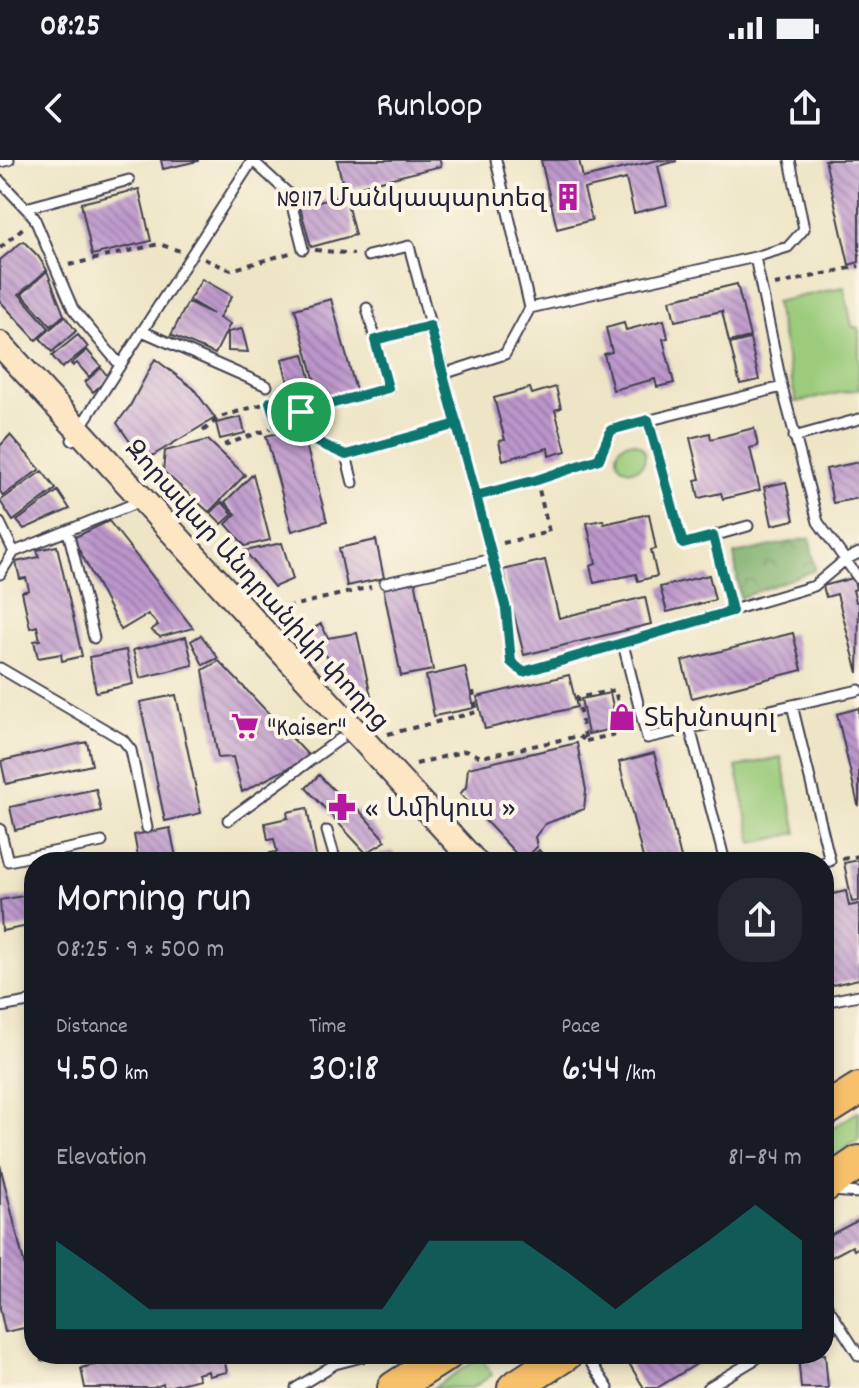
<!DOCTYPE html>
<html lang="en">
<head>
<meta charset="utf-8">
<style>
	:root { --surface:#171b24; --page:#242831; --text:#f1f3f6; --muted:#9ea1a6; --accent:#0f766e }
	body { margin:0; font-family:Dekko,"Noto Sans Armenian",sans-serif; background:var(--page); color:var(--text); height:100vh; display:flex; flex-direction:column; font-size:30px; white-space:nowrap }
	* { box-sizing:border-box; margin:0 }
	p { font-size:26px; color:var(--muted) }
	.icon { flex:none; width:44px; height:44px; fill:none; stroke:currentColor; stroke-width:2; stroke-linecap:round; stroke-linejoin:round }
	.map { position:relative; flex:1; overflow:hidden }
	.panel { position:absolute; left:24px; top:692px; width:810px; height:512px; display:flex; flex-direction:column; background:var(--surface); border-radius:32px; box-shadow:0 4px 12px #0003 }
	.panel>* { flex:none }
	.pin { position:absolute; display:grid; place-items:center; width:68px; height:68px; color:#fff; margin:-34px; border:4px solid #fff; border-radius:50%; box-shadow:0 2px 8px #0007 }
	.round { display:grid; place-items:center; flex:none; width:84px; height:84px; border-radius:32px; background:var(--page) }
	.summary { display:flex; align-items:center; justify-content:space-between; height:136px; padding:0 32px }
	h1 { font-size:44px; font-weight:600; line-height:60px }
	.stats { display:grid; grid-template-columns:repeat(3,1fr); gap:12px; height:136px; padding:8px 32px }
	.stats div { display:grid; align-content:center }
	.stats b { font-size:40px; font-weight:600 }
	.stats small { font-size:22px; font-weight:400 }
	.stats p { font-size:22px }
	.chart { height:224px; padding:16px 32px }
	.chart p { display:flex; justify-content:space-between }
	.chart svg { width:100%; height:144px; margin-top:8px; fill:var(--accent); opacity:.7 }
	.status { display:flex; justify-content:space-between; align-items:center; height:56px; padding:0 40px; background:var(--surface); direction:ltr }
	.status svg { height:22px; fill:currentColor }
	header { display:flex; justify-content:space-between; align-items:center; height:104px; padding:0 32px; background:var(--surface); font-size:36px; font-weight:600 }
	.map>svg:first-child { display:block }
	.green { fill:#9bcb7b; stroke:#5e765b; stroke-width:2 }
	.forest { fill:url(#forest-crowns); stroke:#4f6853; stroke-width:2 }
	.building { fill:url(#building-back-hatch) }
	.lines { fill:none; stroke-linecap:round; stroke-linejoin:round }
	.lane-casing { stroke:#413f50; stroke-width:13 }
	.secondary-casing { stroke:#413f50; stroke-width:28 }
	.highway-casing { stroke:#413f50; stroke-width:36 }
	.path { stroke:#413f50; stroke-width:4; stroke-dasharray:6 6; stroke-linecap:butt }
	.lane { stroke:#fff; stroke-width:9 }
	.secondary { stroke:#fce6c4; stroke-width:24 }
	.highway { stroke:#f7c06b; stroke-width:32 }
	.route-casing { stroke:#fff; stroke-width:16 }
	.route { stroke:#0f766e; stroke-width:10 }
	.labels { text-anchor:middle; stroke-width:8; stroke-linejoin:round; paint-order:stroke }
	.poi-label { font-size:26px; fill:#22223b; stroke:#fcf5e5; text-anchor:start }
	.street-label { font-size:26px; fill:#22223b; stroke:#fcf5e5 }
</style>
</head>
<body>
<div class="status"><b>08:25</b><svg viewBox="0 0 49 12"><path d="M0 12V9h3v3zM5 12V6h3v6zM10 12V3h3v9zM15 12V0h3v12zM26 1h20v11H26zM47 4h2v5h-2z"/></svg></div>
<header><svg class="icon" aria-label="back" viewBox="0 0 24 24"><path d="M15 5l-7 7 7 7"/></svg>Runloop<svg class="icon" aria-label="share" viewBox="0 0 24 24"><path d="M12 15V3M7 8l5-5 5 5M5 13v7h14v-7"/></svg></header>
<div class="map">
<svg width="859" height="1228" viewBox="0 0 859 1228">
	<defs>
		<pattern id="forest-crowns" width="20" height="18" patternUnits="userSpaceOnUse" patternTransform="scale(2)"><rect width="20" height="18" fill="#7caf6b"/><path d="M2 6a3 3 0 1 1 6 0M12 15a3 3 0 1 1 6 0" fill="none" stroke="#658e59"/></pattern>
		<pattern id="building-back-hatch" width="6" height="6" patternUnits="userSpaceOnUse" patternTransform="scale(2)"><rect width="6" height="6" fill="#bb96cb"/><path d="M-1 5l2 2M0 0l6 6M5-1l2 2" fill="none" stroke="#987aa6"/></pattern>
	</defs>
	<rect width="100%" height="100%" fill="#fcf5e5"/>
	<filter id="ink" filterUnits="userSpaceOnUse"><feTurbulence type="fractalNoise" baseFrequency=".0125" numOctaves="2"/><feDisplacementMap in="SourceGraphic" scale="16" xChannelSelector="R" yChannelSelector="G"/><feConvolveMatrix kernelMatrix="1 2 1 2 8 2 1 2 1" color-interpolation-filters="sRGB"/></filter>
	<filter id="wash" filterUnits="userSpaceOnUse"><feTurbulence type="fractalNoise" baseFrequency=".006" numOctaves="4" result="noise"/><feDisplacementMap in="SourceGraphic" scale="32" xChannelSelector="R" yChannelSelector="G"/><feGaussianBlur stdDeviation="1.8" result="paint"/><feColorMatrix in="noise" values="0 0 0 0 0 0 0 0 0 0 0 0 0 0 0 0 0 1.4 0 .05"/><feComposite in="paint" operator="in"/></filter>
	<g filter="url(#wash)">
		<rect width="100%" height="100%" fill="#eee5c6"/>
		<path class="green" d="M844,127L852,166L859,169V229L796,242L775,142Z
			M617 296a14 14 0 1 1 28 0a14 14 0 1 1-28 0Z
			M781,597L797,673L753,683L736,607Z
			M859,951V980L824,1003V974Z
			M481,1197L492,1215L472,1228H433Z"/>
		<path class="forest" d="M810,378L815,410L740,438L734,394Z"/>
		<g id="blocks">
			<path class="building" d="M161,0H198V1L163,9Z
				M337,0H440L441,6L344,30Z
				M541,0H579L583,18L658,0L677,1L658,6L667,45L634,53L626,19L584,29L592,60L557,69Z
				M825,0H859V102L849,105Z
				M139,29L151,81L92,95L81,43Z
				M345,35L355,75L311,87L300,47Z
				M23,81L38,96L47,110L19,134L49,168L36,180L0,141V100Z
				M47,111L64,155L51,166L22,134Z
				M202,119L232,136L219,158L230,164L215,194L171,175L188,142L213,154L189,140Z
				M737,124L750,177L729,182L722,151L675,161L670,140Z
				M331,139L356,231L320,240L295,149Z
				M65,156L76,171L52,192L40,178Z
				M664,160L668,178L663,179L674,223L657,227L655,219L613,230L604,194L612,192L606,168L624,163L626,170Z
				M242,169L248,192L228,191V172Z
				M78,175L88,187L62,208L52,196Z
				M750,179L759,220L740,224L730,184Z
				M87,190L101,206L89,217L77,203L73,206L71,204Z
				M304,194L316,241L294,247L282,199Z
				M155,199L193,228L215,258L152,296L139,281L133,286L117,263L130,246Z
				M101,208L109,218L93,232L85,222Z
				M556,227L561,248L555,250L566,291L549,296L548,288L503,300L499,281L505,280L494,238L530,228L532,234Z
				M241,257L245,273L220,279L216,263Z
				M301,267L327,361L292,371L266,276Z
				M754,268L758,286L750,288L760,330L723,339L721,333L699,338L695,320L700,319L690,278L710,273L711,279Z
				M10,275L40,309L3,336L0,331V286Z
				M208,280L245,315L209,352L163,311L165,291Z
				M859,302V338L833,343L826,309Z
				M42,311L56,329L13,361L0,341Z
				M253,314L270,380L245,386L226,364L236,354L225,342Z
				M786,322L794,360L772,365L764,327Z
				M58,331L70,349L24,369L17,361Z
				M222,342L233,354L222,364L211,353Z
				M649,354L656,389L651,390L657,416L638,421L636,414L594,423L590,406L596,404L587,363L603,360L604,364Z
				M109,361L193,468L160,477L151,470L158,465L148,454L121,470L73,378Z
				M376,380L384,418L347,426L339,388Z
				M282,383L293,419L274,427L245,391Z
				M57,386L82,496L62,501L61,494L38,498L34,481L40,480L37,466L30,468L22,432L29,430L26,418L20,419L16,402L39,397L37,390Z
				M545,400L559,458L645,437L651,464L524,495L503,410Z
				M709,415L715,440L667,452L660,427Z
				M853,418L856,429L853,430L856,442H859L858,513L837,434L826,437L823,426Z
				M415,420L433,510L401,516L383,426Z
				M321,464L328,478L357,473L374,550L306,473Z
				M793,473L802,510L692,538L682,501Z
				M201,475L218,498L203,505L191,481Z
				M186,477L193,505L140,518L133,490Z
				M126,490L133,524L96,532L89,497Z
				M219,501L310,597L242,632L233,597L218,598L203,510Z
				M465,507L474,548L434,556L426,516Z
				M569,515L577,547L485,569L477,537Z
				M610,533L618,568L588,574L581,539Z
				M176,535L201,653L165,661L140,542Z
				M859,548V644L858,645L837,554Z
				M87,582L92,605L6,624L1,601Z
				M577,583L586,630L584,649L545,664L535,677L537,687L523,701L460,634L466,627L468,608Z
				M654,593L682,702H644L619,602Z
				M319,615L355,652L358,649L386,681L366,693L306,628Z
				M96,629L101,651L15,670L10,647Z
				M307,648L317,702H272L270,693L277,692L274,679L268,680L265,663L288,658L287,652Z
				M170,668L177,702H139L134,675Z
				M539,690L549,702H526Z
				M391,691L401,702H365L364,699Z
				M859,700V741L852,742L844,703Z
				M846,731L849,746L859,744V819L824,827V736Z
				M34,734V765L2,771L0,740Z
				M0,1005L34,1144V1166L5,1172L0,1149Z
				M859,1060V1087L854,1090L852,1086L824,1101V1078Z
				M824,1150L837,1171L824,1179Z
				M40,1194H70V1195L41,1201Z
				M138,1194H223L227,1212L209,1216L208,1211L197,1214L199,1219L164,1228L163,1224L153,1228H85L81,1208Z
				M649,1194H713L657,1228H644L630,1205Z
				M798,1194H825L828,1228H801Z"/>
		</g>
	</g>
	<g filter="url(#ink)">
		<use href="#blocks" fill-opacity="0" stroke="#413f50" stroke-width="2"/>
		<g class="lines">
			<g class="lane-casing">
				<path id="lane" d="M252,0L289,34L303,89
					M496,0L530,148L755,97L788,87L804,69L790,0
					M0,2L9,0
					M0,21L34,57L73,149L120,205
					M26,48L129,20
					M368,96L409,86L506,449L511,502L523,512L814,426L845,400L859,393
					M755,97L782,227L818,362L859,419
					M142,171L267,226
					M375,180L430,166
					M443,214L505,194L530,148
					M301,252L388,228L367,148
					M648,260L683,384L713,376
					M611,270L782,227
					M794,277L859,259
					M72,280L252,1L255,0
					M353,323L346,295L457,264
					M0,363L14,392
					M68,371L94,478
					M0,414L14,392L131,345
					M385,423L493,399
					M732,451L713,376L748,366
					M623,484L647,578L859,530
					M0,508L123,580L131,590L147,668
					M792,545L830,701L824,702
					M690,568L725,702
					M228,660L340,579
					M0,669L8,701L102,682
					M327,671L336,702
					M824,842L859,835
					M0,847L34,841
					M831,1031L859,1033
					M824,1141L859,1196
					M398,1194L416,1206
					M585,1194L608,1228
					M109,1195L112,1194
					M296,1228L335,1204L373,1194
					M707,1228L756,1199"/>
			</g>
			<g class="secondary-casing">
				<path id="secondary" d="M0,184L475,702"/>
			</g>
			<g class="highway-casing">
				<path id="highway" d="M824,951L859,929
					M824,1026L859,1002
					M394,1228L447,1194
					M514,1228L566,1194"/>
			</g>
			<path class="path" d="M0,88L25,66
				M315,90L354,94
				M204,99L231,110L290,93
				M69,105L159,84L180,91
				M775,125L859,106
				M270,242L278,266
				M308,263L313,280L333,289
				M203,271L220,257L270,242L291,248
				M224,285L278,266L292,264
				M490,332L537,320L599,299L606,283
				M503,383L549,372L537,321
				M275,450L371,427
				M388,574L477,552L473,531
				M586,581L616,574L623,566
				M416,604L465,591L482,597L579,576L586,581L577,538L615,530L623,566L630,570
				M842,699L859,696"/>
			<use href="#lane" class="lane"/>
			<use href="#secondary" class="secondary"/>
			<use href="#highway" class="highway"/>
		</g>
	</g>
	<g class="lines" filter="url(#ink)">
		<g class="route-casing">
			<path id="route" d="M301,252L270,242L278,266L308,262L313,280L346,295L457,264L506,449L511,502L523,512L732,451L713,376L683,384L648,260L611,270L599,299L537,320L476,336L430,166L375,180L388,228L301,252"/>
		</g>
		<use href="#route" class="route"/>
	</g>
	<defs>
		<g id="building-bare" transform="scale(2.16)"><path d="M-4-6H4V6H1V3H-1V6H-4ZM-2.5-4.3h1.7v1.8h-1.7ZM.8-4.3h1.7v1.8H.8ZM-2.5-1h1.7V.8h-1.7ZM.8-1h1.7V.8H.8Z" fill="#b5179e" stroke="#fcf5e5" stroke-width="2.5" paint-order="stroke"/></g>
		<g id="shop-bare" transform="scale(2.16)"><path d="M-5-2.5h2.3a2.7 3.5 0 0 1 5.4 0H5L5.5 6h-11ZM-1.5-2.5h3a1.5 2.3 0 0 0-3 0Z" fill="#b5179e" stroke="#fcf5e5" stroke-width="2.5" paint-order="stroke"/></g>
		<g id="supermarket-bare" transform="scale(2.16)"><path d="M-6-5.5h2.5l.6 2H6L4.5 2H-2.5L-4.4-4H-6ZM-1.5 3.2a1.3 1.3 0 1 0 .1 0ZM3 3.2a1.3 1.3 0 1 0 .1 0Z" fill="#b5179e" stroke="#fcf5e5" stroke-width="2.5" paint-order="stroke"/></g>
		<g id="pharmacy-bare" transform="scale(2.16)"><path d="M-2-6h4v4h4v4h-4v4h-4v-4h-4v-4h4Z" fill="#b5179e" stroke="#fcf5e5" stroke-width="2.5" paint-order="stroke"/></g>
	</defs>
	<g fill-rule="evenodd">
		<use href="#building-bare" x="568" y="37"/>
		<use href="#shop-bare" x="622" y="557"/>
		<use href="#supermarket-bare" x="245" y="566"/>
		<use href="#pharmacy-bare" x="342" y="647"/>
	</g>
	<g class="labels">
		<g class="poi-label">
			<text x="546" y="46" text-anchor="end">№117 Մանկապարտեզ</text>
			<text x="644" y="566">Տեխնոպոլ</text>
			<text x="267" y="575">"Kaiser"</text>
			<text x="364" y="656">« Ամիկուս »</text>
		</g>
		<g class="street-label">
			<text transform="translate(258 424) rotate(48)" y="9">Զորավար Անդրանիկի փողոց</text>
		</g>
	</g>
</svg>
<div class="pin" style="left:301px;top:252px;background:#1e9e55"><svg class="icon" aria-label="arrive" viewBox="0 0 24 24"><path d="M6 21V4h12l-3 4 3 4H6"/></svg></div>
<section class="panel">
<div class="summary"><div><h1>Morning run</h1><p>08:25 · 9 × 500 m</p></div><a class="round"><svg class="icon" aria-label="share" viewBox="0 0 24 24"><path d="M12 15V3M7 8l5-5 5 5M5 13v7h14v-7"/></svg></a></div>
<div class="stats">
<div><p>Distance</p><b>4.50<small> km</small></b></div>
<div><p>Time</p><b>30:18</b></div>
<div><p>Pace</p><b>6:44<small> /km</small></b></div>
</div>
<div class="chart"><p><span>Elevation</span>81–84 m</p>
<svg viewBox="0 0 160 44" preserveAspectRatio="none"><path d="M0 44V17L10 27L20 38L30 38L40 38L50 38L60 38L70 38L80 17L90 17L100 17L110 27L120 38L130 27L140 17L150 6L160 17V44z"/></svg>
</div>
</section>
</div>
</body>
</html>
